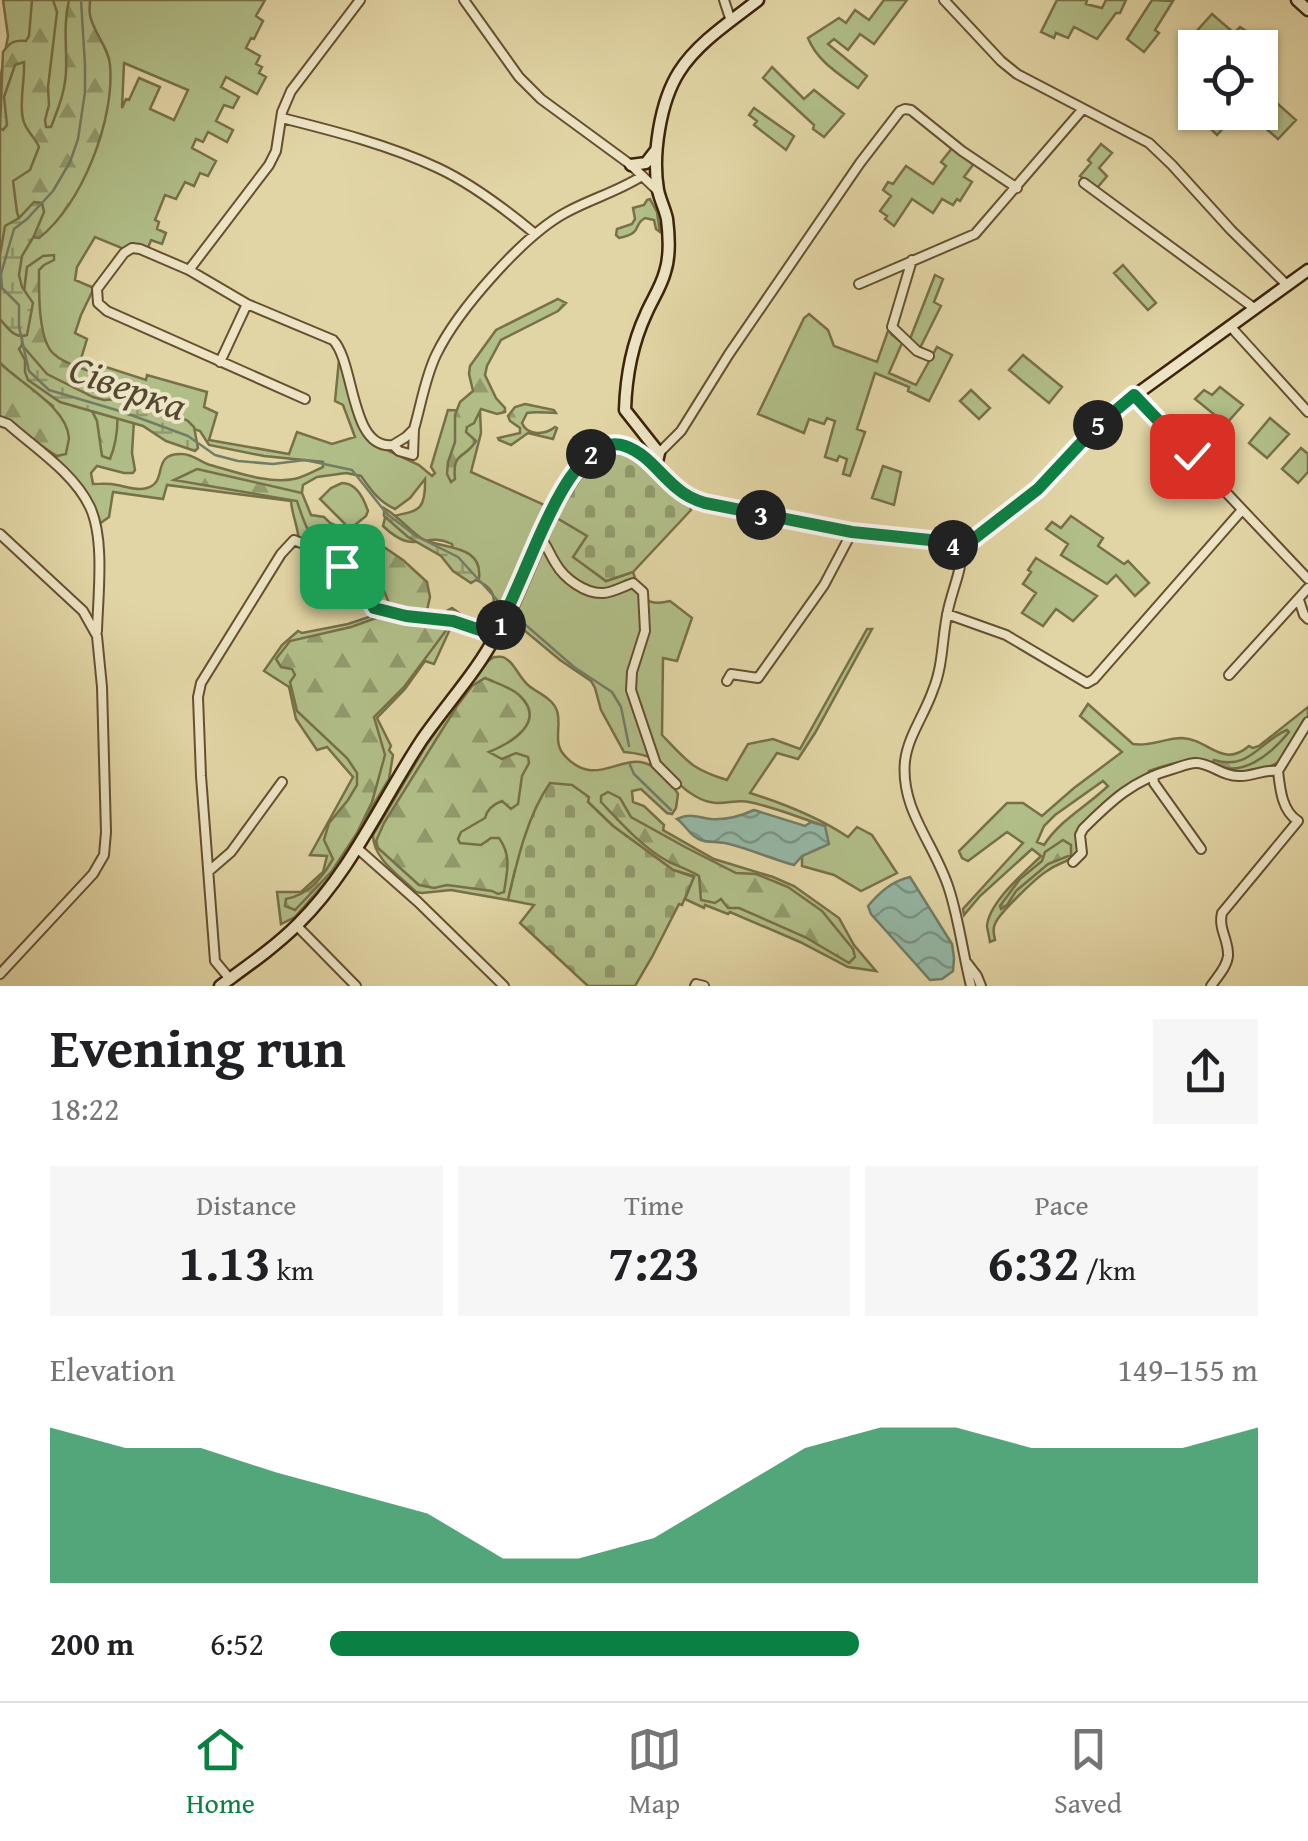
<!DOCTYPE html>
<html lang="en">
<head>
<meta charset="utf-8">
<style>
	:root { --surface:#fff; --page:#f6f6f6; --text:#202124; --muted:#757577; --line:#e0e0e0; --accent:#0b8043 }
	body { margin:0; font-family:"Gentium Book Plus",serif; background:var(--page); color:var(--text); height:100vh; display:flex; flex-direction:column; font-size:38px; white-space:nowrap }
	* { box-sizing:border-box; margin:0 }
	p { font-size:32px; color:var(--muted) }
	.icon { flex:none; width:55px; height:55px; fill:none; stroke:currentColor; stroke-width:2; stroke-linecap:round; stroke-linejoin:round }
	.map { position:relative; height:986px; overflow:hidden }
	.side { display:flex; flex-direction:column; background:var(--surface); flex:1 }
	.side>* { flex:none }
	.controls { position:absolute; left:1178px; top:30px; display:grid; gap:20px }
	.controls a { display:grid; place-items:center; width:100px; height:100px; border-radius:0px; background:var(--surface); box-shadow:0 2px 8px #0004; font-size:50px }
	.pin { position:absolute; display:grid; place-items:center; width:85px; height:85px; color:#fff; margin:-42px; border-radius:20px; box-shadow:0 5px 15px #0006 }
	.km { position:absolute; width:50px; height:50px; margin:-25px; border-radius:50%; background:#222; color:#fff; font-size:28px; line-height:50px; text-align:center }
	.round { display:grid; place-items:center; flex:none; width:105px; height:105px; border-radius:0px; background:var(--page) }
	.head { display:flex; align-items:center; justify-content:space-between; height:170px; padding:0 50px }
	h1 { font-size:55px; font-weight:700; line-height:75px }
	.metrics { display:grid; grid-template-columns:repeat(3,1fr); gap:15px; height:170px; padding:10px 50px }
	.metrics div { display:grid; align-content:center; border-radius:0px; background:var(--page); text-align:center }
	.metrics b { font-size:50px; font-weight:700 }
	.metrics small { font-size:28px; font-weight:400 }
	.metrics p { font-size:28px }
	.chart { height:280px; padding:20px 50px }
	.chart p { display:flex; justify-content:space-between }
	.chart svg { width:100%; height:180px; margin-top:10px; fill:var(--accent); opacity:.7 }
	ul { padding:0 50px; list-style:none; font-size:32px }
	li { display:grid; grid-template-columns:160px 120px 1fr; align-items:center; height:75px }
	li i { height:25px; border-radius:12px; background:var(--accent) }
	.tabs { display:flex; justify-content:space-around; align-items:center; height:140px; border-top:2px solid var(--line); background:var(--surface); font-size:28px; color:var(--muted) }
	.tabs a { display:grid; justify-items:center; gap:5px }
	.tabs .current { color:var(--accent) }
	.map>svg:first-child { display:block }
	.green { fill:#b1be88; stroke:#777048; stroke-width:2.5; fill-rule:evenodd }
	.forest { fill:url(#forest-firs); stroke:#777048; stroke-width:2.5 }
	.wetland { fill:url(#wetland-marsh); stroke:#777048; stroke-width:2.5 }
	.cemetery { fill:url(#cemetery-stones); stroke:#777048; stroke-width:2.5 }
	.water { fill:url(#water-waves); stroke:#727d68; stroke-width:2.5 }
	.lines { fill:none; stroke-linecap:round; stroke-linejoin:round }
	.stream { stroke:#727d68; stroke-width:2.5 }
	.street-casing { stroke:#66502f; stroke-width:12 }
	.secondary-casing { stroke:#3d2308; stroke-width:15 }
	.street { stroke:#ece4c4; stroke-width:8 }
	.secondary { stroke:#ece4c4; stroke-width:10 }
	.route-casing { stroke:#fff; stroke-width:20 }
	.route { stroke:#0b8043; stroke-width:12 }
	.labels { text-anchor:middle; stroke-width:8; stroke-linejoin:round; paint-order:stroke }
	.water-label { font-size:40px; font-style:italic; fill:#534830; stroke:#ece4c4 }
</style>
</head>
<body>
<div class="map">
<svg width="1308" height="986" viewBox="0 0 1308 986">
	<defs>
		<pattern id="forest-firs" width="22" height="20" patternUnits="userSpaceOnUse" patternTransform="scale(2.5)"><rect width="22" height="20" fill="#b1be88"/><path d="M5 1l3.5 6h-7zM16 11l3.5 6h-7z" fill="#919a6d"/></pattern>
		<pattern id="wetland-marsh" width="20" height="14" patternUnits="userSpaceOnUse" patternTransform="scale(2.5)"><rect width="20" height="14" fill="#b1be88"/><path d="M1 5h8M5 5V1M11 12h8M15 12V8" fill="none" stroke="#919a6d"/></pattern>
		<pattern id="cemetery-stones" width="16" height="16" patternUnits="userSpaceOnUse" patternTransform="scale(2.5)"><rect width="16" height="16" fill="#b1be88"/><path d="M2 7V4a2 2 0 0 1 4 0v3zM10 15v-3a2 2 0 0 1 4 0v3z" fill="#919a6d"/></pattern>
		<pattern id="water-waves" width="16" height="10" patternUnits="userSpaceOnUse" patternTransform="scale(2.5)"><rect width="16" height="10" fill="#95b9a8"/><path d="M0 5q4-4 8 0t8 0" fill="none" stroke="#7b9687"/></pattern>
	</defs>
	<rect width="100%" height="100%" fill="#e2d5a5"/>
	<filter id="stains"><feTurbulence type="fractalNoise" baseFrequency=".002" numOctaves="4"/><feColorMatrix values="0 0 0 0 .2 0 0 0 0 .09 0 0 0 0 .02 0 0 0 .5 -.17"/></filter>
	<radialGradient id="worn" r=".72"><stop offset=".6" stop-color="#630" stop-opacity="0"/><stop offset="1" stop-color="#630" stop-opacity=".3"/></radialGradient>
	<path class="green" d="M3,0H265L256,16L263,21L254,39L251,38L246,48L260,56L256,64L262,67L259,73L266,77L257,94L226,77L221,87L239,97L233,108L224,105L216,121L233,130L227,142L208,132L203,142L196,139L192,148L216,161L208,176L200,173L194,186L185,182L176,199L165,195L155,220L159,222L157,229L166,233L162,244L151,240L148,248L140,245L124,249L95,237L77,267L75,280L94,288L81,315L75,333L87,339L81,359L146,380L147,375L207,392L204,407L217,413L209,440L289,454L297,432L332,444L355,437L343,405L335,401L340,350L371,440L374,444L419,465L432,476L435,473L431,467L448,410L480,411L481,433L471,472L549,507L494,625L486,629L451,627L434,664L425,661L405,689L377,718L391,746L389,750L393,755L389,779L330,877L295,917L281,924L277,892H301L323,872L327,856L310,855L353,777L327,747L317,750L296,719L289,687L264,671L282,645L298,631L302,633L348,624L372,616L361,584L299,544C299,528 292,516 291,501L167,485L163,499L113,492L109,517L98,525L68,473L43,448L57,456L53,406L15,378L0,363V80L8,36ZM124,63L188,90L174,120L150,109L160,87L139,78L129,100L126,99L122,108ZM137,401L150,403L185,426L200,431L209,445L264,456L323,462V467C314,471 304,477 294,479C267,484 237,472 210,465C200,462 193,454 182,454C150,453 169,482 147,488C137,491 127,487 117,485C109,483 101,484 93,484L91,473L97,466L124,473H133L135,470L132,453L135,404ZM346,473L361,476C371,490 379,502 395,509L410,498L425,479C426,515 416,510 385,518L383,526C416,558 424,530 452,544L459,574C466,577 476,579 482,583C504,595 492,620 470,621L420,610L364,568L344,562L333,556L329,544L301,499L303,485L317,477Z
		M884,0H907L874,44L860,34L848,50L834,39L828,44L867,76L858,88C839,74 817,61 808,38L839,18L846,23L855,10L869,20Z
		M1057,0H1087L1086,4L1102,8L1106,0H1126L1120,13H1116L1097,39L1074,27L1068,38L1056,33L1054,38L1041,32Z
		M1152,0L1173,1L1155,30L1159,33L1144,52L1127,39Z
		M1212,14L1234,33L1240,27L1248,32L1236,47H1216L1212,45L1210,47L1195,48V51L1186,43Z
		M772,67L804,99L814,90L844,114L824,137L813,129L814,125L763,78Z
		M1260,88L1296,120L1278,139L1248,113L1260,112Z
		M754,108L794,136L786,150L754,125L757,121L749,115Z
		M1195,112L1237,113L1217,135L1194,113Z
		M1101,144L1112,153L1099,168L1107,176L1097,188L1080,176L1091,163L1088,160Z
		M953,147L975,162L964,177L972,182L960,201L957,199L953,205L942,199L933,213L912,199L894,226L885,219L887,216L880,211L891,196L883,190L888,182L893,184L906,166L933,184L946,166L941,162Z
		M1123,265L1156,303L1148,310L1114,273Z
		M935,275L943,279L934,302L941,306L920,348L910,339Z
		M809,314L828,330L834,346L877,362L889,328L891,334L902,343L889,373L916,385L937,347L952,355L929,401L908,391L909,387L875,373L857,429L865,432L850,476L843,474L847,459L839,456L837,461L825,457L835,421L827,418L824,424L809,419L804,433L758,414L804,318Z
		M1023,355L1062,387L1049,403L1009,370Z
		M1220,387L1243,405L1226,424L1195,399L1204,390L1212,395Z
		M971,390L990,408L979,419L960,401Z
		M1270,418L1289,434L1267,458L1249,443Z
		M1301,448L1308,454V472L1298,483L1282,469Z
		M883,466L901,472L894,505L872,498Z
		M342,483C357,483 364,499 368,511L366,516L350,529L320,499L331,488Z
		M1071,516L1103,538L1098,546L1124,564L1128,561L1149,583L1135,596L1116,575L1107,584L1061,555L1068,544L1046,529L1052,522L1061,528Z
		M557,518L588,536L574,557L606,581L633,572C640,594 643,608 670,601L692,618L677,661L663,658L662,735C687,761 691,769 727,780L748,744L773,739L800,749L867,629H872L815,733L798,759L777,753L750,793C785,804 818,817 848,837L857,827L872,835L897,873L861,891L834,875L802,866V856L825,826C800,818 774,807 749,802C731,798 719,810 695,796C663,778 674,756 624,752L601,710L595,688L591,681L560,660L513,621Z
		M1036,558L1097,596L1073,621L1056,609L1043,626L1022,613L1036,593L1023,584L1031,572L1028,570Z
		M494,657C502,657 502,655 509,661C516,667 520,678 528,685C537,693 553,698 557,711C562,726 552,743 565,756C606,800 634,722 678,794L676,808L672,814L667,813L641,789L632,791L633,802L644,806L664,825L663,830L714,859L773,877L794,886L839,918L854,945L876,971L848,967L800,942L730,912L728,914L705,905L704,908L685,899L694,876L673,870L613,826L587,801L515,870L508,900L451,890L422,893L416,892C400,876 373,859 373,835L427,744L465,691L488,661Z
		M1088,704L1133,744C1150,747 1165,738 1182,738C1209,739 1222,769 1249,746L1253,748L1259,746L1308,707V719C1295,730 1292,754 1277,763C1265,770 1237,775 1224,771C1214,768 1204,760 1194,760C1179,761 1163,766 1149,771L1148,775L1116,793L1079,831L1081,849C1067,865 1062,860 1047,871C1037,877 998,914 995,924C992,930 994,933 995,940L990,942C990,941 987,927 987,926C989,902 1025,872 1041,856L1032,849L980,896L964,915L963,909L1023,843L1007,832L968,861L962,858L959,851L1007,803H1023L1042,816L1074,788L1122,752L1080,716ZM1103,781L1108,786C1086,807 1060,820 1044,845L1037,842L1044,826L1055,815Z"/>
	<path class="forest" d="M32,0H53L57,12L48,87L49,105L45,120L46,127H51C58,109 65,92 66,72C67,47 63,25 69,0H90C90,5 89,10 90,15C93,32 109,48 110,65C115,119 82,205 39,238L24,236L17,212L13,181L30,170L39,147C35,137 25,130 23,119C19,101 25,81 24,62L15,65L4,97L7,125L3,130L0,128L3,52C10,42 14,40 26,41L29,36Z
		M650,199L657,212L660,232L656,229L654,220L645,218C632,225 644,233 619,238L616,235L617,229L632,224L635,219L633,208L644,205L647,200Z
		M54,255V260L44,265L39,270C39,291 38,334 51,351C61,364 94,372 110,378C120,403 120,434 110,459L102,456L97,421L89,405L44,380L22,348V308L27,267L43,256Z
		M558,299L566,303L558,311L501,340L487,366L485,375L496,398L505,408V412L497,414L481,409L474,423L467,427L466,432L476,441C464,460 452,451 455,479L451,482L447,474L448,462L455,442V415L460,402L473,391L469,374L470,366L496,330Z
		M0,363C21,384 67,407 69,438C69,440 66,452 66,454L57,456C37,444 21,428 0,417Z
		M525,404L554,410L556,413C546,413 536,411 527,413L522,423C527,436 545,435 555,427L557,428L553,439L528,433L511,445L499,440L498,438L520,433V428L510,421L508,416L515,407Z
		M197,469L302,493L311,515L324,517L330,523L378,543L403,560L427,582L430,597L426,615L441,614L452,608L459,613L404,687L374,717L385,755L372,802L357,833L332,871L295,910L285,906L286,899C308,895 322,878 333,859L324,840L329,823L348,800L357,785V773L347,758L297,711L290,682L295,675L292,669L281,667L276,659L290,641L351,627L393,612L384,591C371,584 365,573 353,565C315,539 312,549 297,501L174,480Z
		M485,678C496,683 511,687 520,696C547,722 511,743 489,752L502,759L516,753L528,757L529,763L522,776L518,804L511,809L502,801C494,804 487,809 485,818L461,832L458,839L460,843L481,845L491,838H499C512,856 507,872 504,892L498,894L492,891L447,885L434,888L419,885L378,848L376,841L384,823L457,706L472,686Z
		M1287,730L1289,732C1271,754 1241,780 1212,763L1214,760C1250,771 1261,740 1287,730Z
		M608,792L620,798L631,817L685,847L736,873L756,874L788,887L822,911L853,949L855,957L849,963L805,937L739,908H728L721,899L715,903L701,900L699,876C689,870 680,867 669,862C643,848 621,823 601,802V796Z
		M1063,840L1071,845V855L1048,864L1016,891L1007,905L1001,909L1000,906L1020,879L1042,861L1045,852Z"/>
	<path class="wetland" d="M34,202L42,203L44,212L34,236L22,256L19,275L22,287L33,303L27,335C14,339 8,328 0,319V255L5,226L19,218Z
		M22,345L47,374L93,397L104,400L134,398L149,408L174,414L188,421L194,427L198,448L195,451L166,441L143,426L60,402L28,380L25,372V360L19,349Z
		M384,508C398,516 408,529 421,538C441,550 483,543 479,578L471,583L453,571L441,556L408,537L384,516Z"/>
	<path class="cemetery" d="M613,451C639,456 648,473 667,489C674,494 682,498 689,503L691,510L633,572L606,581L573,557L587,536L557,518C571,491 586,465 613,451Z
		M550,783L572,785L589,797L588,802L613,826L673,870L694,877L682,905L679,904L652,957L635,986H588L520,923L534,905L508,900C517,861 527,816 550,783Z"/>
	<path class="water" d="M754,810L805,826L811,822L825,826L829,844L802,856L794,865C771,859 748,848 725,843C717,841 708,843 701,840C690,837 686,825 677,819C690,813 697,817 711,819C725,820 741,816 754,810Z
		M910,877L952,944L954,958L953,971L942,979L930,980L871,914L868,906C880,892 892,881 910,877Z"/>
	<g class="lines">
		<path class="stream" d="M81,0L85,65V92L78,139L70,162L53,191L27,219L14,229L1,274L2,288L19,305V327L29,371L49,390L123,412L188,436L215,455L238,461L273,464L305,460L352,470L387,514L416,536L458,557L499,602
			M520,620L574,667L612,692L621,707L629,746
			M630,765L634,774L671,810"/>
		<g class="street-casing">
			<path id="street" d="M464,0L519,77L541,99L631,165L658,191
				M724,0L731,21
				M944,0L1001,61L1017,74L1149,143L1172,165L1231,230L1287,285
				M282,118C334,131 389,145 438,168C472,184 505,209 534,233
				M1084,183L1254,308
				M912,260L892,327L917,351L929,356
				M189,270L269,165L276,151L282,112L291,91L360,0
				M859,284L975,234L1082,110
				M1230,326L1308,412
				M220,362L247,304
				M1134,395L1308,579
				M305,399L107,311L98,303L97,289L124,253L132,248L140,249L189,270L247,304L333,340C355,362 350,451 393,445
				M0,421L8,424C35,448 74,473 90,507C105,539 98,595 97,631
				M414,429L406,437L393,445L399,451L413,455L414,429C421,405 425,378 436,355C457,311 523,236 565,213C590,199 617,192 642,176
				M659,453L681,431L729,354L860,163L900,111L905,109L911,110L962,151L1017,188
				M0,534L83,611L97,636L102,687L106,832L104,855L93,874L0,974
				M539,536C547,545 550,555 556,564C564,578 585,594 603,593C612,593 624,586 633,583L643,592L645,631L632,672L631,690L656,764L676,784
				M962,548C962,572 951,592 947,615C942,640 943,666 933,690C925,714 908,736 905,761C900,810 935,844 949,889C959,920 963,954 971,986
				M1299,600L1304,615L1308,619
				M947,614L1006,635L1087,683L1094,679L1242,510
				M1229,675L1308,588
				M727,681L731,674L758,678L824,585L852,532
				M1153,776L1154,783L1201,849
				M1298,821C1282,811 1280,789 1278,771L1308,722
				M357,848L418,902L504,986
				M1073,862L1082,853L1080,835L1083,829C1111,801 1133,780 1173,769C1180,767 1188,763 1196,763C1211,763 1223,777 1240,776C1254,776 1264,769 1278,771
				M209,871L231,852L282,782
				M296,925L356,986
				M967,963L977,976L981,986
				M230,979L215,961L201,776L198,697L201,683L281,554L294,540L313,548L362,581L374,608L406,616L453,621L492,634L495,637
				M695,986L696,984L704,986
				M1211,986C1217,977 1227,967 1228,956C1229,940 1218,929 1222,913L1298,821"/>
		</g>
		<g class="secondary-casing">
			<path id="secondary" d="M1297,0L1308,10
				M631,165L646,163L656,150
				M656,466L659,453L625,410C626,377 632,344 646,314C652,300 661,287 665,272C670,257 669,235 667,219C665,209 660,200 658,190C652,155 660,102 679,72C697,43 731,21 758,0
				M220,986C246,967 275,947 298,924C351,872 381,802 421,741C445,706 476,673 496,635C517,594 563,450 611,444C640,440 659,474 678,489C687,496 695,500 705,503L852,532L930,541L962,548L1039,489L1095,427L1116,409L1308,270"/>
		</g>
		<use href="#street" class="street"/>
		<use href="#secondary" class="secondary"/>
	</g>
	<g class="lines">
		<g class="route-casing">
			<path id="route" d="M342,566L362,582L374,608L406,616L453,621L492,634L495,638C505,614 516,591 526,567C541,534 578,430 625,446C648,454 660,475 678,489C686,496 695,500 705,503L852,532L930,540L962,548L1038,489L1095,428L1134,395L1192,456"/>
		</g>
		<use href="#route" class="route"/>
	</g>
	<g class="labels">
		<g class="water-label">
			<text transform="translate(128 387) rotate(20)" y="14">Сіверка</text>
		</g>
	</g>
	<rect width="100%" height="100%" filter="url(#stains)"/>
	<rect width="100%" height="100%" fill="url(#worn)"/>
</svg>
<div class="controls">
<a><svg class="icon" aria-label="locate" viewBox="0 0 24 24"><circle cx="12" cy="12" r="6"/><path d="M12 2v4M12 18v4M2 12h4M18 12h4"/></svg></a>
</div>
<div class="pin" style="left:342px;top:566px;background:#1e9e55"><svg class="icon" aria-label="arrive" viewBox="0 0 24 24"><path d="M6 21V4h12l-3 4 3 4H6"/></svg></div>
<div class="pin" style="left:1192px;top:456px;background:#d93025"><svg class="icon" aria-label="check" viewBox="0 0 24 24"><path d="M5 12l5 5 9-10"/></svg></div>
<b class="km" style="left:501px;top:625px">1</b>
<b class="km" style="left:591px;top:454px">2</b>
<b class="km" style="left:761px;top:515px">3</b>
<b class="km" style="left:953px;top:545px">4</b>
<b class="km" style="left:1098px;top:425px">5</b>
</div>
<section class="side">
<div class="head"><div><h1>Evening run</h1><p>18:22</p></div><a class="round"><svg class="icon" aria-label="share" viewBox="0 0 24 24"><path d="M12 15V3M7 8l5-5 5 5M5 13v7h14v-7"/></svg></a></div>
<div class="metrics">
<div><p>Distance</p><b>1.13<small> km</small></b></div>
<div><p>Time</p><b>7:23</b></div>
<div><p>Pace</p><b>6:32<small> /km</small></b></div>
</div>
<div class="chart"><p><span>Elevation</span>149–155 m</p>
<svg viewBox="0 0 160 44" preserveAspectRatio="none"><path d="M0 44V6L10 11L20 11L30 17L40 22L50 27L60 38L70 38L80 33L90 22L100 11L110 6L120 6L130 11L140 11L150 11L160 6V44z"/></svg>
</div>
<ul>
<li><b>200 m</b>6:52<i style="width:57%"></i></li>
</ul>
</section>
<nav class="tabs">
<a class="current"><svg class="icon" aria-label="home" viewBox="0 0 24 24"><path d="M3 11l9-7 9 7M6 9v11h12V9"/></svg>Home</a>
<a><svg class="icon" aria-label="map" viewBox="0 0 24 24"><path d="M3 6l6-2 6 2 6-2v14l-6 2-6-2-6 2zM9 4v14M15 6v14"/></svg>Map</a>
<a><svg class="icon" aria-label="saved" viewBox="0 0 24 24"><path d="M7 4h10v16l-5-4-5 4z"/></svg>Saved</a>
</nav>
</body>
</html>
